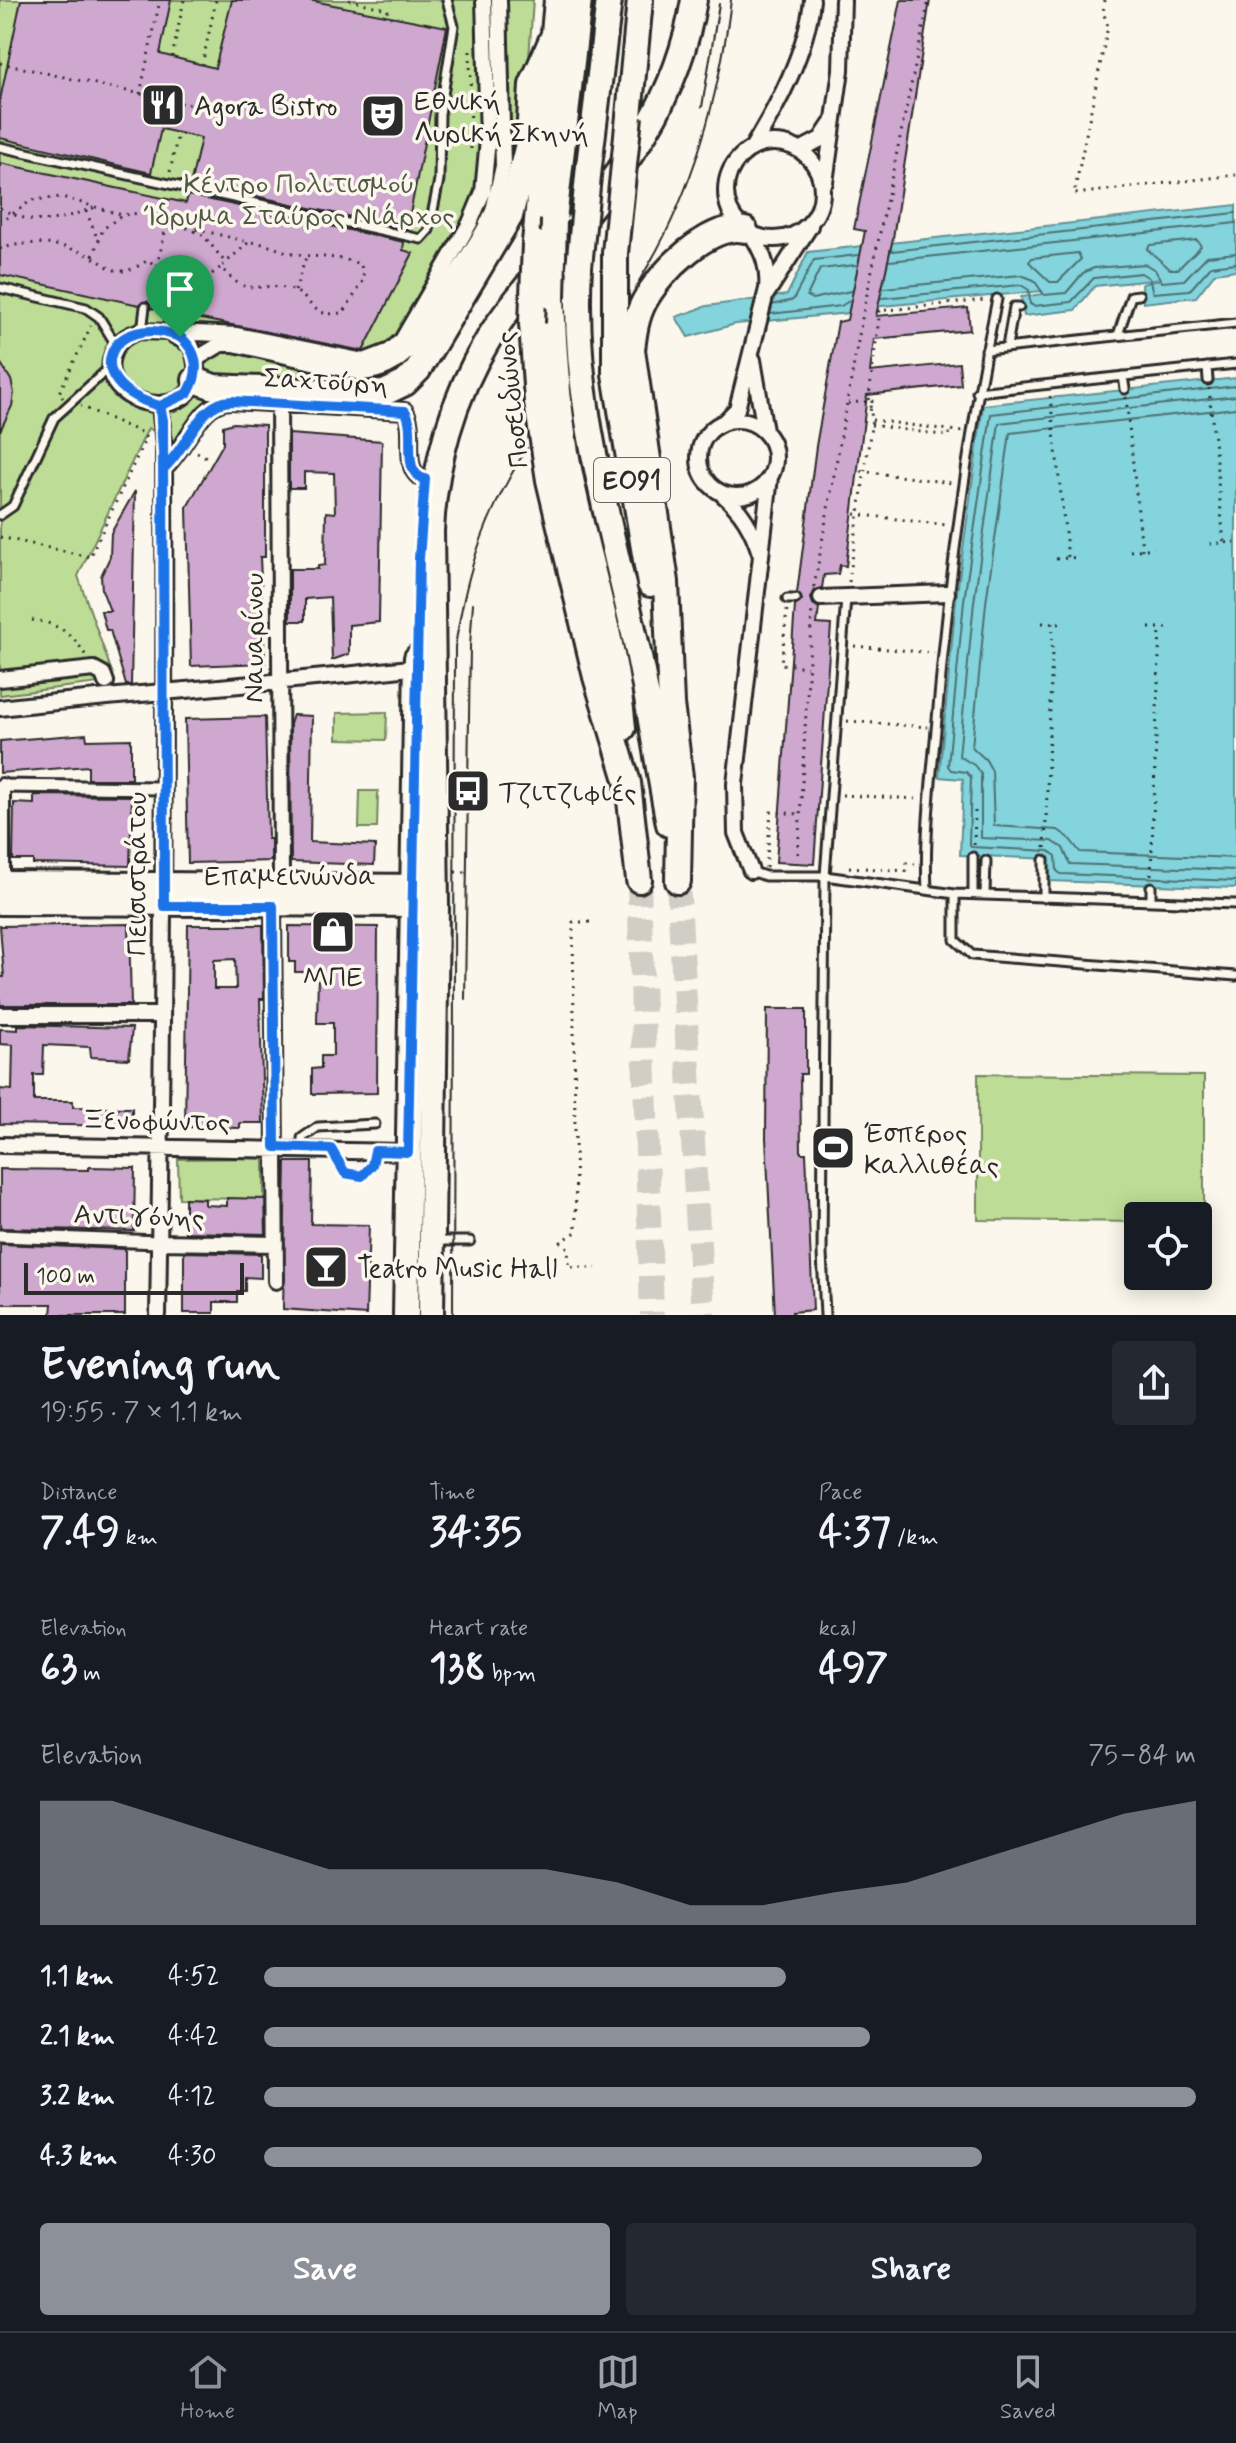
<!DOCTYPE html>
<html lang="en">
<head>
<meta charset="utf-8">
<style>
	:root { --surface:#171b24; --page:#242831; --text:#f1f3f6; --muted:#9ea1a6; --line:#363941; --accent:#8c9099 }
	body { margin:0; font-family:Mynerve,sans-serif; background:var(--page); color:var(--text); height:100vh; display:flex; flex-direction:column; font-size:30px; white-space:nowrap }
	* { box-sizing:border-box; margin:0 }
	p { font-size:26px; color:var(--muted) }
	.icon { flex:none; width:44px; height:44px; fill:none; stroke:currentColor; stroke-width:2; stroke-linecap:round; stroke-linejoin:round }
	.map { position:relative; height:1315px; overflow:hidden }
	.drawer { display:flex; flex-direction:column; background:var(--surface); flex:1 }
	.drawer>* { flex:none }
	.buttons { position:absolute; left:1124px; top:1202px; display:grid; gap:16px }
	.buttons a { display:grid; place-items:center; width:88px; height:88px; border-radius:8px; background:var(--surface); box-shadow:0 4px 20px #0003; font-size:40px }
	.scale { position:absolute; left:24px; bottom:20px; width:220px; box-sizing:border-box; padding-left:8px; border:4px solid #2b2b2b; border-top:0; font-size:22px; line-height:28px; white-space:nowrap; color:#2b2b2b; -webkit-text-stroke:6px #fbf7ec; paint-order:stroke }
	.pin { position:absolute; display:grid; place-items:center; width:68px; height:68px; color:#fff; margin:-82px -34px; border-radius:50% 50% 50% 0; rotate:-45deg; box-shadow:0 0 8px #0007 }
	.pin .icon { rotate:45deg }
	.round { display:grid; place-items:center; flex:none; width:84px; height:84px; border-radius:8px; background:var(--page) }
	.overview { display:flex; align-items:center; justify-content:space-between; height:136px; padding:0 40px }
	h1 { font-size:44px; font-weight:800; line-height:60px }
	.metrics { display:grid; grid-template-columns:repeat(3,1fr); gap:12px; height:136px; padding:8px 40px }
	.metrics div { display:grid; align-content:center }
	.metrics b { font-size:40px; font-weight:800 }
	.metrics small { font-size:22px; font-weight:400 }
	.metrics p { font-size:22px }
	.chart { height:224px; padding:16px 40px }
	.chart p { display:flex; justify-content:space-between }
	.chart svg { width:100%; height:144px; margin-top:8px; fill:var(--accent); opacity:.7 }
	.button { display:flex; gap:16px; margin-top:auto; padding:16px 40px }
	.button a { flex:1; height:92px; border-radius:8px; background:var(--accent); color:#fff; font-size:32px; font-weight:800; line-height:92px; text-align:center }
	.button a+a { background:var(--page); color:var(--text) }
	ul { padding:0 40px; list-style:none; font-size:26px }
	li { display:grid; grid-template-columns:128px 96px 1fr; align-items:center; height:60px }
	li i { height:20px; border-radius:10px; background:var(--accent) }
	.tab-bar { display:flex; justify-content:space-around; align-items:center; height:112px; border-top:2px solid var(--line); background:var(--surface); font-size:22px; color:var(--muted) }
	.tab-bar a { display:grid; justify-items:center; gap:4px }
	.tab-bar .active { color:var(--accent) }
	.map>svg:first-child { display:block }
	.green { fill:#bddd96; stroke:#748460; stroke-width:2 }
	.water { fill:#83d4dc; stroke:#609095; stroke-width:2 }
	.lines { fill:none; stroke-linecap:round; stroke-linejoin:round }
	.shore { stroke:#4e6f72; stroke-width:2 }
	.building { fill:#cfa8d0; stroke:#2b2b2b; stroke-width:2; fill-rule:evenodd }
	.trunk-tunnel { stroke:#d1cec5; stroke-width:24; stroke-dasharray:24 12; stroke-linecap:butt }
	.service-casing { stroke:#2b2b2b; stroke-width:13 }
	.pedestrian-casing { stroke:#2b2b2b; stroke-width:17 }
	.minor-casing { stroke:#2b2b2b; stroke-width:20 }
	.secondary-casing { stroke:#2b2b2b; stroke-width:28 }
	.primary-casing { stroke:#2b2b2b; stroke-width:30 }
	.trunk-casing { stroke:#2b2b2b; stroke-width:30 }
	.path { stroke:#2b2b2b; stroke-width:3; stroke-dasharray:2 6; stroke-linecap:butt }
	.service { stroke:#fbf7ec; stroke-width:7 }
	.pedestrian { stroke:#fbf7ec; stroke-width:11 }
	.minor { stroke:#fbf7ec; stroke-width:14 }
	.secondary { stroke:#fbf7ec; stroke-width:22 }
	.primary { stroke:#fbf7ec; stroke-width:24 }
	.trunk { stroke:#fbf7ec; stroke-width:24 }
	.tram { stroke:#2b2b2b; stroke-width:2 }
	.trunk-bridge-casing { stroke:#2b2b2b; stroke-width:30; stroke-linecap:butt }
	.trunk-bridge { stroke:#fbf7ec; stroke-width:24 }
	.route-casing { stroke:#fff; stroke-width:16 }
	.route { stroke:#1a73e8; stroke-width:10 }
	.labels { text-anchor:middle; stroke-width:7; stroke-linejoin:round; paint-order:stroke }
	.shield { fill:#fbf7ec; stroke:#696865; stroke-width:2 }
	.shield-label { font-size:26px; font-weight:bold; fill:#2b2b2b }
	.poi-label { font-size:28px; fill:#2b2b2b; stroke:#fbf7ec; text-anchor:start }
	.park-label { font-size:28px; fill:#505846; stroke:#fbf7ec }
	.street-label { font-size:28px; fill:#2b2b2b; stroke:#fbf7ec }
</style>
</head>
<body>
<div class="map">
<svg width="1236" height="1315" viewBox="0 0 1236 1315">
	<rect width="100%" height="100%" fill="#fbf7ec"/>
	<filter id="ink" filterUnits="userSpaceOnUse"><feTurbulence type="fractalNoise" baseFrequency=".0125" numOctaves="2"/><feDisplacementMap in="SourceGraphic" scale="16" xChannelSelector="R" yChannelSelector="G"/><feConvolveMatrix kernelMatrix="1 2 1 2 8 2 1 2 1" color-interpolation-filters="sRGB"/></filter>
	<g filter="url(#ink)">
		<path class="green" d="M0,0H533L524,132L427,376L413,393L398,400L369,402L213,395L180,444L148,428L78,576L115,681L0,695Z
			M387,712L386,740L337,739V713Z
			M360,791H378L377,828H359Z
			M978,1074L1204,1076V1222H1198V1216H1138V1222L978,1220Z
			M264,1158V1199L179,1198L178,1159Z"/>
		<path class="water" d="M1236,205V270L1215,273L1196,297L1143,303L1142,284L1162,279L1095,286L1075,310L1024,316L1021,297L1043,294L1042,291L850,309L849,313L736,324L688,337L676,317L707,306L787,295L808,252Z
			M1236,378V888L1050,881L1049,859L960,855L963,779L939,777L956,600L983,405Z"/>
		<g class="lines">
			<path class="shore" d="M1197,240L1201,246L1178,269H1170L1147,249L1150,245Z
				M892,251L1236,213
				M1078,253L1081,259L1058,282H1050L1029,262L1032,258Z
				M890,261L1236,223
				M884,288L1021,275L1034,280L1044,295L1066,293L1083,273L1094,268L1145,264L1155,270L1162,282L1184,280L1207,256L1236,253
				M851,291L812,299L807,296L820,269L856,265
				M882,298L1021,285L1029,290L1030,304L1034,306L1071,302L1094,278L1141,273L1149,278L1153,293L1190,290L1211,266L1236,263
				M772,305L793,300L814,260L858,255
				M770,314L841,306L849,301
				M1236,386L991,414L964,601L948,766L951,770L966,772L971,777L969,843L971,847L1049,851L1056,856L1057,871L1061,874L1236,881
				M1236,396L999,423L974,602L959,756L974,765L981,774V838L1052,841L1063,848L1070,864L1236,870
				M1236,408L1010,433L986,603L972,747L986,760L992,771L994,826L1058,830L1068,837L1080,852L1236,858"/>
		</g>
		<path class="building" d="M21,0H171L160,54L215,68L232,0H308L447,27L407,229L191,182L201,138L161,129L151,173L0,138V100Z
			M901,0H930L893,238L876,316L968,308L970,330L874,339L870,372L959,363L961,385L867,395L846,566L840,565L838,574L824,575L822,588L815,590L811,598L813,604L819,608L817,624L831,625L814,864L776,862L795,606L802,600L797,593L816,446L838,322L847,320L865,231L854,229Z
			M0,163L186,203L188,195L404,242L403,250L413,253L363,351L176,314L171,306L164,311L151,308L147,301L139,305L0,275Z
			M0,362L11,380L14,393L12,406L0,431Z
			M233,423L265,425V557H260L265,663L191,666L187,507L223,444V426Z
			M289,434L382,441L379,622L349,625V654L332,660L330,597L305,599V621H290V569H318V566L325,565L326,512L335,513L334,473L304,472V488H289Z
			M135,491L131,685H126L110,630H106L101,611H110L102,590L101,576L110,557L111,533Z
			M293,715L312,716L310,842L375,845L374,865L291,862L290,724Z
			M265,717L268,839H271V861L188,863L185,719Z
			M86,734L87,740L131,739V779H88V766L0,773V741Z
			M34,795L132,796L130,866L33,864V860H13L14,803L34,804Z
			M129,924L131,1005H0V977H4L0,926Z
			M188,925H263L264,999H260L263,1123H240V1128L185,1127ZM235,959L236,989H214V960Z
			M289,926L378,927L377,1093L312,1094V1069L321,1068V1056H333V1023H317L318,972H295V962H289Z
			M767,1009H806V1074H800L801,1153H806L813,1310L792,1312V1315H775L766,1138Z
			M18,1025L132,1028L129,1059L91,1057L90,1047L44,1045L43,1075H34V1101H73V1107L132,1108V1126L0,1124V1089L12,1090L13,1045L0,1044V1029L18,1030Z
			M286,1162H312L311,1224L369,1225L366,1315L283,1309Z
			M89,1167L135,1168L134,1231L0,1228V1169L89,1170Z
			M185,1198L205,1199V1205L227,1206V1198L265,1199L266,1234L185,1232Z
			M0,1244L125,1249V1315H51L52,1304H0Z
			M184,1252L261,1254V1278L245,1277V1291H237V1302H214V1313H184Z"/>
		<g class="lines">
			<path class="trunk-tunnel" d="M639,880L652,1315
				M678,881L703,1315"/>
			<g class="service-casing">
				<path id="service" d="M0,147L421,239L429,230L439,180L440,114L454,26L447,0
					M0,288L86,308L99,317L116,345
					M142,331L145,307
					M168,332L170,312
					M1118,335L1131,296L1139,295
					M1007,346L1014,307H1019
					M986,350L1236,323
					M1207,367L1208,380
					M1123,376L1125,389
					M977,392L1236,364
					M0,515L13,506L54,418L110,367
					M787,599H796
					M751,871L765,876H825L955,894L1236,904
					M1151,887V901
					M927,890C924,830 933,768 938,708C950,570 968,435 997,299
					M955,894V940L972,955L1236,976
					M973,894V857
					M985,894L986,861
					M1044,898V860
					M302,1148V1138L318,1127L375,1124
					M332,1150L345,1173L362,1176L372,1165L375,1151
					M436,1241H470
					M825,1315L822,1254L825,876L846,598"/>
			</g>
			<g class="pedestrian-casing">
				<path id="pedestrian" d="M0,786L162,788
					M0,1236L159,1242"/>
			</g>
			<g class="minor-casing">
				<path id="minor" d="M726 191a48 48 0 1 1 96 0a48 48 0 1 1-96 0Z
					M752,148C778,105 807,51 812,0
					M800,150L821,139L831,124
					M825,182L841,70L843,0
					M767,293L810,226
					M140,331L168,332L191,345C222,428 101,414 111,360C115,343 124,336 140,331Z
					M180,337L197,333L237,335L364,361L390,351L402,340L470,223L483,192L488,139L484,0
					M196,359L221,344H234L361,373C382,371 394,365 409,350L484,230L493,211L503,166L499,0
					M753,360L765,431
					M279,390L281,886
					M699 458a38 38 0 1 1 76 0a38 38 0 1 1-76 0Z
					M725,421L737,409L767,289C769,267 763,253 752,235
					M164,468C189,446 199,400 232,401L405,411C418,430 399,473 425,479
					M722,494C742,511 752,528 760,553
					M821,598L947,593
					M0,679L94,669L103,674L106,682
					M0,708C139,692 278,684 417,667
					M751,871L736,833L735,784L770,477
					M2,883V786
					M273,906L276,1281
					M0,1015H162
					M0,1145L408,1152
					M159,1242L276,1244
					M158,1315C163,1025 165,735 164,445L160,406"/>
			</g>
			<g class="secondary-casing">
				<path id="secondary" d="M0,883L431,886
					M0,903L431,905"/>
			</g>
			<g class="primary-casing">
				<path id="primary" d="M406,1315L417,658
					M431,1315L436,905L431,531C434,464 453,397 488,340C502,315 522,294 539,271C610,183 675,117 694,0"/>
			</g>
			<g class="trunk-casing">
				<path id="trunk" d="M629,116L640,0
					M589,166L609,0
					M554,220L579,0
					M535,243L557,0
					M615,253V374L650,584
					M579,267C571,395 608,514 635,638C649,700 657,762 669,824
					M552,297C554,355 558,413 569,469C586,557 615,639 623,728
					M532,323L537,402L549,480L596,677L628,783L639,880
					M195,380L214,387L371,394L384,393L405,383L418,370L510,216L529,140L532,85L555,32
					M678,881L680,777L671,704L666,582L632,350C634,333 636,317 644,302C659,273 711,221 745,230"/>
			</g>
			<path class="path" d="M349,0L387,9L391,18
				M1105,0L1103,12L1108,26L1074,194L1236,175
				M470,51L471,155
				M172,57L184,0
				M0,63L232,114
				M202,65L216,0
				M140,94L160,0
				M170,172L178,133
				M0,208C39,229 57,220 96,207
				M86,211L98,240
				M0,223L32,200L62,197L122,215L149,212L164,217L204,236L224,261
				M196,229L249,242L221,267
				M0,249C29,239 65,243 92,257C101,261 109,270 119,271C130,272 140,265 148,260L157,267L167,266C184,292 200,284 221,267C248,301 258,280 289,289C313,295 309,321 344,312L364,279L361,265C336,254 316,259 292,253C277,250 264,242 249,242
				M93,256L103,229L122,215
				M157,266L168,219
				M295,291L306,257
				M877,311L986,300
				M1209,388L1224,543
				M1050,396L1068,558
				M1126,397L1142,550
				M63,398L59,393L91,326
				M848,403L872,401L870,412
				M872,420L964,432
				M871,425L949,436L950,430
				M197,452L208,458
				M861,471L952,483
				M855,514L946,525
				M0,537L90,557L146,438L142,433L81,406
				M1210,544L1235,542
				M1130,551L1154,548
				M1056,559L1080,557
				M849,582L872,420L869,397L880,310
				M814,587L863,313L929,0
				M787,610L781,664L807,667
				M32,620C58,623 73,634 86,656
				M1042,623L1064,624
				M1149,628H1171
				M854,646L934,653
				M847,721L928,727
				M842,795L918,799
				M974,845L975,811
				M1045,848L1053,623
				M798,854L812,607
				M849,867L906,871L907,863L915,864
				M766,868L771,812L800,814
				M455,872H465
				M1151,875L1160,628
				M590,922H573L576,1232L561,1242L568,1248L569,1267L596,1268"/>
			<use href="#service" class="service"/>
			<use href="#pedestrian" class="pedestrian"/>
			<use href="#minor" class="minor"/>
			<use href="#secondary" class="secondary"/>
			<use href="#primary" class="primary"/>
			<use href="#trunk" class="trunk"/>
			<path class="tram" d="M702,107L719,4
				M639,281C693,195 719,99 731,0
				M465,999L470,646L473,603
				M453,1315L455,647C467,568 485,515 527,448"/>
			<g class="trunk-bridge-casing">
				<path id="trunk-bridge" d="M615,253L629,116
					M579,267L589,166
					M552,297L554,220
					M532,323L535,243"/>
			</g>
			<use href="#trunk-bridge" class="trunk-bridge"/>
		</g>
	</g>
	<g class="lines" filter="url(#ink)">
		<g class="route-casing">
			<path id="route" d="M180,337C111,310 74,383 160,406L163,420L164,906H273L275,1147L331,1149L345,1173L362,1176L372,1165L375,1151L408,1152L419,559L425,479C399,473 418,430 405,411L232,401C199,401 189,446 164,468L160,406L188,393C200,373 199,352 180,337"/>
		</g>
		<use href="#route" class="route"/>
	</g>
	<defs>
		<g id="restaurant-square" transform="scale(2.3)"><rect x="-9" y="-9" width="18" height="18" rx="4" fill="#2b2b2b" stroke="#fbf7ec"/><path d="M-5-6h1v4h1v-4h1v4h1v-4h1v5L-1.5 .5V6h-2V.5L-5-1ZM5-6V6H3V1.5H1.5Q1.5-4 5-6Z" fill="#fff"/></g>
		<g id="theatre-square" transform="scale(2.3)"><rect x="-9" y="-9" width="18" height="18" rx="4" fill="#2b2b2b" stroke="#fbf7ec"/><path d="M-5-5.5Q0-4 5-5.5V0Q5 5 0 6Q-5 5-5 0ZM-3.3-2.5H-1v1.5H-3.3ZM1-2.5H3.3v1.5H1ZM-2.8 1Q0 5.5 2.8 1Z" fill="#fff"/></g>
		<g id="bus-square" transform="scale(2.3)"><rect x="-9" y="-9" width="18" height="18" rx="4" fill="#2b2b2b" stroke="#fbf7ec"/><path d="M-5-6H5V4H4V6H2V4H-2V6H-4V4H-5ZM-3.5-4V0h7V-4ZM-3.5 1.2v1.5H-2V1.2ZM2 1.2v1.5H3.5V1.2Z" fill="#fff"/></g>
		<g id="shop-square" transform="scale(2.3)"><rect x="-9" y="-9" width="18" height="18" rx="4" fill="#2b2b2b" stroke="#fbf7ec"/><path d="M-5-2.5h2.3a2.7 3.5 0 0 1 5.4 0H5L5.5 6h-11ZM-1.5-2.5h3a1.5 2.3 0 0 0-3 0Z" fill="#fff"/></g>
		<g id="stadium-square" transform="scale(2.3)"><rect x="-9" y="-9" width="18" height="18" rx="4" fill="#2b2b2b" stroke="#fbf7ec"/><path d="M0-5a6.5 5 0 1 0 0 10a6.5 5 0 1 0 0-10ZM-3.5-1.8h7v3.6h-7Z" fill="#fff"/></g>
		<g id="bar-square" transform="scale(2.3)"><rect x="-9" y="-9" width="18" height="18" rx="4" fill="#2b2b2b" stroke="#fbf7ec"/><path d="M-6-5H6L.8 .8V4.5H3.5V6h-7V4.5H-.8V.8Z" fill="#fff"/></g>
	</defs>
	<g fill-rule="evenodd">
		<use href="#restaurant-square" x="163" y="105"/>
		<use href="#theatre-square" x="383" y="116"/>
		<use href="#bus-square" x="468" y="791"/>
		<use href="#shop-square" x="333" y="932"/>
		<use href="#stadium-square" x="833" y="1148"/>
		<use href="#bar-square" x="326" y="1267"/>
	</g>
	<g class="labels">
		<rect class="shield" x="594" y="458" width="76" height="44" rx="6"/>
		<g class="shield-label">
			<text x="632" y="489">ΕΟ91</text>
		</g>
		<g class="poi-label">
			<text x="414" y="110">Εθνική<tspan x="414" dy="32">Λυρική Σκηνή</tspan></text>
			<text x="194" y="115">Agora Bistro</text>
			<text x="499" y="801">Τζιτζιφιές</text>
			<text x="333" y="986" text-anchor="middle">ΜΠΕ</text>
			<text x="864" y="1142">Έσπερος<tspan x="864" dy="32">Καλλιθέας</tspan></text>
			<text x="357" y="1277">Teatro Music Hall</text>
		</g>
		<g class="park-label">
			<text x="299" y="193">Κέντρο Πολιτισμού<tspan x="299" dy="32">Ίδρυμα Σταύρος Νιάρχος</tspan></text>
		</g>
		<g class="street-label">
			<text transform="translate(326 380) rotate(3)" y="10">Σαχτούρη</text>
			<text transform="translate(511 400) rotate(-96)" y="10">Ποσειδώνος</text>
			<text transform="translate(253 638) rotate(-90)" y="10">Ναυαρίνου</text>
			<text transform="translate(136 874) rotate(-90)" y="10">Πεισιστράτου</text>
			<text x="290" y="885">Επαμεινώνδα</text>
			<text transform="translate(156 1120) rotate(1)" y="10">Ξενοφώντος</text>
			<text transform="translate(139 1215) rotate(2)" y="10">Αντιγόνης</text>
		</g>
	</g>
</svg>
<div class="buttons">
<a><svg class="icon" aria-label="locate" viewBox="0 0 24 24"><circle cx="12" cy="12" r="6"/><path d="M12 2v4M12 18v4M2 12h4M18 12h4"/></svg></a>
</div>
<div class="scale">100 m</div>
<div class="pin" style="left:180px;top:337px;background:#1e9e55"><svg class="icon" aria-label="arrive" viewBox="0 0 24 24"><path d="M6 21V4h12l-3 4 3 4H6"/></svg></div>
</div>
<section class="drawer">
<div class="overview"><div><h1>Evening run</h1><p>19:55 · 7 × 1.1 km</p></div><a class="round"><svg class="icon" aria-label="share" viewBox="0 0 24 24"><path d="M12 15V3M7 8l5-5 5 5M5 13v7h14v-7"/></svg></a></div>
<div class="metrics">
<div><p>Distance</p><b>7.49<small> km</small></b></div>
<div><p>Time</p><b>34:35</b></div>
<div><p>Pace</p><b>4:37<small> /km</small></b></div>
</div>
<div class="metrics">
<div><p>Elevation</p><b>63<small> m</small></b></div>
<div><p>Heart rate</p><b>138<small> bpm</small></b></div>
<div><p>kcal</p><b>497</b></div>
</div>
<div class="chart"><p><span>Elevation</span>75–84 m</p>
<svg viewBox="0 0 160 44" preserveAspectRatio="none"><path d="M0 44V6L10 6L20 13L30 20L40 27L50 27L60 27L70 27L80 31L90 38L100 38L110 34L120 31L130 24L140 17L150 10L160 6V44z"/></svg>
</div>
<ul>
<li><b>1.1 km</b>4:52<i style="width:56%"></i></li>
<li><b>2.1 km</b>4:42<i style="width:65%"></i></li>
<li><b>3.2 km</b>4:12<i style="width:100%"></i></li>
<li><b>4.3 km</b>4:30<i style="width:77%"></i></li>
</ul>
<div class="button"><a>Save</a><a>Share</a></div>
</section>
<nav class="tab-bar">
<a class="active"><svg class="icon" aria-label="home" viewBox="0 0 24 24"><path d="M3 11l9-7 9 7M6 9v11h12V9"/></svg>Home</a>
<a><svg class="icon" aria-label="map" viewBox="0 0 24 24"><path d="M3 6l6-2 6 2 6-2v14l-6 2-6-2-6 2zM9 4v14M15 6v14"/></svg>Map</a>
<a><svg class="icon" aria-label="saved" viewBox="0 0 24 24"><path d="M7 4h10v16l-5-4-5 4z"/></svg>Saved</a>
</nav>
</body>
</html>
